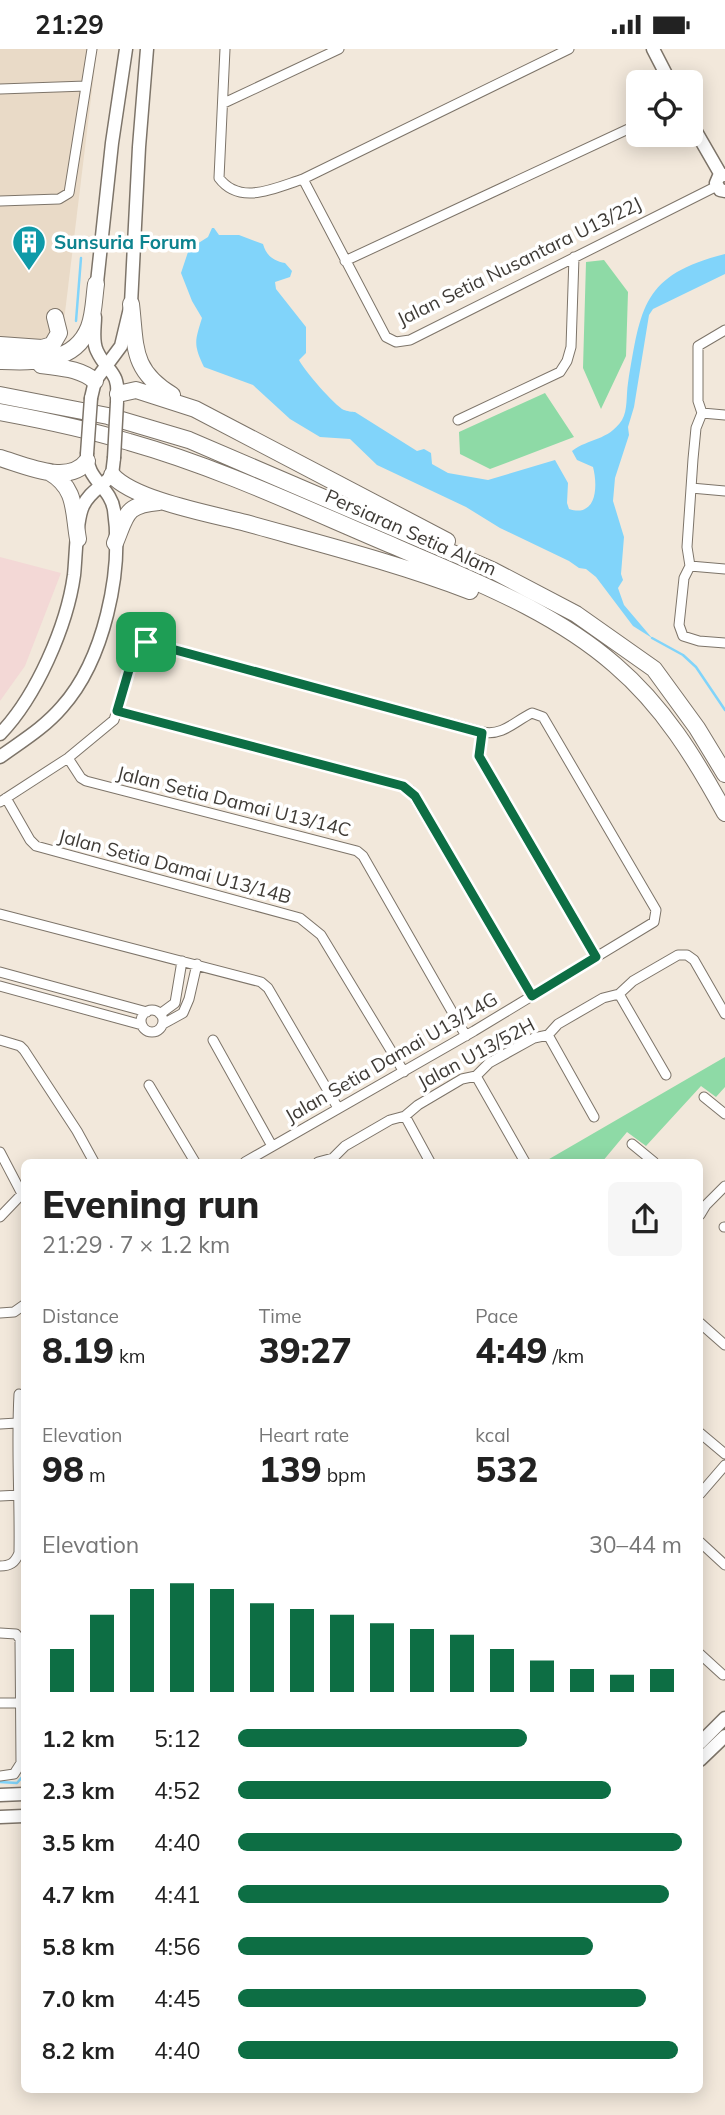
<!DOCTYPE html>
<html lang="en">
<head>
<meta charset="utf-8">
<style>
	:root { --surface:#fff; --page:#f6f6f6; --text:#222; --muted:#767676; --accent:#0d6e44 }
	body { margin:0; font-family:Mulish,sans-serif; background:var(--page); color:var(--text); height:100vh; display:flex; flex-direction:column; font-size:26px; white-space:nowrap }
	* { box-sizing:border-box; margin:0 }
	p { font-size:23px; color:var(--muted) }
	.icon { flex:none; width:38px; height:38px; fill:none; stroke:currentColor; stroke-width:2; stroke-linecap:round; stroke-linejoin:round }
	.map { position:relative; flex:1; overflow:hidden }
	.panel { position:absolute; left:21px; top:1110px; width:682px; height:934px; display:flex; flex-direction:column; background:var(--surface); border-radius:10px; box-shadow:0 4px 18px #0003 }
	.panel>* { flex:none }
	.tools { position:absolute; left:626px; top:21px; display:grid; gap:14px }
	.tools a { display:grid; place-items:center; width:77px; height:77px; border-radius:10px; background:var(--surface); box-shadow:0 4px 18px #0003; font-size:35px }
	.pin { position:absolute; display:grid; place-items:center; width:60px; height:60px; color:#fff; margin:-30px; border-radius:14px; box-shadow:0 4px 10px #0006 }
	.round { display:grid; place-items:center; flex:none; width:74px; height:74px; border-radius:10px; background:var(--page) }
	.headline { display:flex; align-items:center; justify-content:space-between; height:119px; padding:0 21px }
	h1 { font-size:38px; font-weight:800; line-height:52px }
	.figures { display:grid; grid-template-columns:repeat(3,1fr); gap:10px; height:119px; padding:7px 21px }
	.figures div { display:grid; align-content:center }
	.figures b { font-size:35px; font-weight:800 }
	.figures small { font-size:19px; font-weight:400 }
	.figures p { font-size:19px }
	.chart { height:196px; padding:14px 21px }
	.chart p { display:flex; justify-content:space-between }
	.chart svg { width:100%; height:126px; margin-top:7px; stroke:var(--accent); stroke-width:6 }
	ul { padding:0 21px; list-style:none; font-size:23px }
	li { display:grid; grid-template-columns:112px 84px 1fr; align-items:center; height:52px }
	li i { height:18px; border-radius:9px; background:var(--accent) }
	.status { display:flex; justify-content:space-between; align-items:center; height:49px; padding:0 35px; background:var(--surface); direction:ltr }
	.status svg { height:19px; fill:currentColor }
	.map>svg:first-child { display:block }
	.built { fill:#e9dac7 }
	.industrial { fill:#f3d8d6 }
	.green { fill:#8edaa6 }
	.water { fill:#81d4fa }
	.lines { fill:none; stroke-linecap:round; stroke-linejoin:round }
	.stream { stroke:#81d4fa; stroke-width:2.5 }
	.street-casing { stroke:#7d7469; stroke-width:11 }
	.secondary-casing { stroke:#7d7469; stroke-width:15 }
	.highway-casing { stroke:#7d7469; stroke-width:18 }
	.street { stroke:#fff; stroke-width:9 }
	.secondary { stroke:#fff; stroke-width:12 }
	.highway { stroke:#fff; stroke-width:16 }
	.secondary-bridge-casing { stroke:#7d7469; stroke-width:15; stroke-linecap:butt }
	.secondary-bridge { stroke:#fff; stroke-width:12 }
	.route-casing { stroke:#fff; stroke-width:14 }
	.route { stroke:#0d6e44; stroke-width:9 }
	.labels { text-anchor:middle; stroke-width:7; stroke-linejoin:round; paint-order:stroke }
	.culture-label { font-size:19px; font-weight:bold; fill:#0d838f; stroke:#fff; text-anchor:start }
	.street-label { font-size:19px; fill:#3f3b36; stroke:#fff }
</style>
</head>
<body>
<div class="status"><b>21:29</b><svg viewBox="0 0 49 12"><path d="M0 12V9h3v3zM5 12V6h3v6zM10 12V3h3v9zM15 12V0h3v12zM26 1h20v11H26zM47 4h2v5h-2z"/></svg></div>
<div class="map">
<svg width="725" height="2066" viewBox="0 0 725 2066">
	<rect width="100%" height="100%" fill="#f2e8db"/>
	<path class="built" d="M0,0H97L63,280L48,293L0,290Z"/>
	<path class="industrial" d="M0,508L61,524L25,617L0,652Z"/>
	<path class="green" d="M604,211L628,243L626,307L601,360L583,319L586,213Z
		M545,344L574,388L490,420L460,405L459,383Z
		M725,1008V1038L716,1048L701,1037L646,1097L627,1083L602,1113H544Z"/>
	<path class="water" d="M212,179H214L219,186H239L263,195C266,206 273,212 285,214L292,222L290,228L275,233L276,240L306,278V304L299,311C303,320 335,357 344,361C346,362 353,363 355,363L417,402L424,400L431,404L432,415L448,424L488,431L555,411L568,434L567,454L569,460C597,469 598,437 593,418L577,411L572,402C589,389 608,392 622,371C628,361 626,346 628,334C641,258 642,226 725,205V225L653,260L649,266L634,358L628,378L629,386L615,429L613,452L624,488L621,525L623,531L618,539L624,556L652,589L633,577L596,528L586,520L579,519L569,512L500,479L466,458L377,416L350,390L320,388L290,370L253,336L204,318C193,295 195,292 202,269L192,252L181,224L189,200L208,188Z"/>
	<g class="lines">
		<path class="stream" d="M76,272L81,209
			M652,589L683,606L696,618L725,661
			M0,1733L17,1734L24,1726"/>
		<g class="street-casing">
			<path id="street" d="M225,0L219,129C240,157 275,139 303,130L569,0
				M0,40L86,37
				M224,54L339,0
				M303,130L386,288L396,293L410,291L717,137
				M0,152L59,150L69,144L92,0
				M345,212L639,75
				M725,281L698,297V352L702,364L696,379L693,410L687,498L690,517L684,529L679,576L683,587L699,592L725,594
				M702,364L725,366
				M458,371L560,323L567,312L571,298L574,208
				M691,439L725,442
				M690,517L725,520
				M117,662L403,737L410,741L532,947
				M483,683L479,707L596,908
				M68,709L81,729L86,732L357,802L363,807L466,987
				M6,749L30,791L36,797L300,869L321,886L404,1023
				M0,753L68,709L114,671L136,597L147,593L483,683C503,687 515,672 532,664L543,668L656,861L654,873L474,982L245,1113
				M0,865L261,933L268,939L338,1059
				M0,923L147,963
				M0,937L142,976
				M619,945L666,1026
				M141 972a11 11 0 1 1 22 0a11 11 0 1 1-22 0Z
				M160,965L175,954L182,912
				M163,975L183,964L189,950L197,915
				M548,986L594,1068
				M0,991L20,997L24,1001L77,1082L94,1113
				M213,991L272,1097
				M476,1027L525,1113
				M149,1036L195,1113
				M704,1048L725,1065
				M405,1067L430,1113
				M632,1095L654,1113
				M0,1103L22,1145
				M318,1113L333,1109L345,1097L390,1071L405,1067L418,1056L462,1030L476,1027L489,1014L534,989L548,986L558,975L603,949L619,945L633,932L678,906H687L694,911L725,965
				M700,1166L706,1156L725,1137
				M0,1168L22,1145
				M724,1178H725
				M0,1264L14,1263L24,1256
				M700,1274L725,1296
				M0,1375L17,1374
				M700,1384L725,1405
				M700,1445L725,1416
				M0,1447L20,1446
				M700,1493L725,1516
				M0,1517C10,1517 15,1514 19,1504C20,1451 16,1398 19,1345
				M0,1584L16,1585L20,1590L21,1714L14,1725L0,1727
				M700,1605L723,1626
				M0,1654H20"/>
		</g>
		<g class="secondary-casing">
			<path id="secondary" d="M653,0L670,33
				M691,74L721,126
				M725,126L719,127L716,134L720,141L725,142
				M96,243L112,94L126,0
				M95,268C95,278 92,292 97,302C107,324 120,321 117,351
				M91,349L95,332L121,297L131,255L139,98L147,0
				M0,685C36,648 67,577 74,526C76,508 76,471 83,457C89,443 103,437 112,426L114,409
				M0,708C22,692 44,679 62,658C104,611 123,523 114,461C111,439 86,430 87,405
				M700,1694L725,1669
				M700,1711L725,1687
				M0,1746L24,1745
				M0,1768L24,1767"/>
		</g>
		<g class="highway-casing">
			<path id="highway" d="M131,255C136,298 131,321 172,346
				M0,296L42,299L52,296L59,284L55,268
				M0,312C33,313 75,315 89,278C94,265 94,249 96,235
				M41,316C61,319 79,319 95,332
				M118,345L136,341L195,360L447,492
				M0,346L108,367L189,391L492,521L576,565L654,620L697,679L725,725
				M0,363C43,371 87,380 129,393C221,419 308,461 396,498C471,531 552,561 615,616C663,657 695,709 725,764
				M0,409C24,416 69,437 87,412
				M49,423C77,439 73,462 78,490
				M112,426C134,451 211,465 246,474C321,495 397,514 470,542
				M115,494C127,465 125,456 159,453"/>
		</g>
		<use href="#street" class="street"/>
		<use href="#secondary" class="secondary"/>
		<use href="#highway" class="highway"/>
		<g class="secondary-bridge-casing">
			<path id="secondary-bridge" d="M87,405L91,349
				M114,409L117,353"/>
		</g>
		<use href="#secondary-bridge" class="secondary-bridge"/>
	</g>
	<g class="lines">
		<g class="route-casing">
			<path id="route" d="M146,593L482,684L479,707L596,908L532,947L415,747L403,737L117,662L136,597Z"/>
		</g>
		<use href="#route" class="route"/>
	</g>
	<defs>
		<g id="building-pin" transform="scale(1.75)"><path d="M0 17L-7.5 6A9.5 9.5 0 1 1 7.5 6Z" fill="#0f9aa8" stroke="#fff"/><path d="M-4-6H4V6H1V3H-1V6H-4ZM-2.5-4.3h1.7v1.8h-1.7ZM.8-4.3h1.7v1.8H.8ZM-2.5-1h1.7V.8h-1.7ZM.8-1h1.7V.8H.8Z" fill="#fff"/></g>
	</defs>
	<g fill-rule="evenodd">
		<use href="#building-pin" x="29" y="193"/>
	</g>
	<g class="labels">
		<g class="culture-label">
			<text x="54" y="200">Sunsuria Forum</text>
		</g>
		<g class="street-label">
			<text transform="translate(519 212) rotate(-26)" y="7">Jalan Setia Nusantara U13/22J</text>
			<text transform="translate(411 483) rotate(24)" y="7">Persiaran Setia Alam</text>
			<text transform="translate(234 752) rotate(14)" y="7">Jalan Setia Damai U13/14C</text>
			<text transform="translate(175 817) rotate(15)" y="7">Jalan Setia Damai U13/14B</text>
			<text transform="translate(476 1004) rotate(-28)" y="7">Jalan U13/52H</text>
			<text transform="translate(391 1008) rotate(-30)" y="7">Jalan Setia Damai U13/14G</text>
		</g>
	</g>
</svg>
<div class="tools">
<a><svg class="icon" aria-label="locate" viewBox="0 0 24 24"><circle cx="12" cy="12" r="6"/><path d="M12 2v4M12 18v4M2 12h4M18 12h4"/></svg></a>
</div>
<div class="pin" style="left:146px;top:593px;background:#1e9e55"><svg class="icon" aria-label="arrive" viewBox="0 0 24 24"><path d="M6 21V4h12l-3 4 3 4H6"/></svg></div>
<section class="panel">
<div class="headline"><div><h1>Evening run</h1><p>21:29 · 7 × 1.2 km</p></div><a class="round"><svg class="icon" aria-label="share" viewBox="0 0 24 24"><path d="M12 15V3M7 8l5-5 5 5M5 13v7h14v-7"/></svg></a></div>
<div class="figures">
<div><p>Distance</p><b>8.19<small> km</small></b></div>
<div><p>Time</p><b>39:27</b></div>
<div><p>Pace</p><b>4:49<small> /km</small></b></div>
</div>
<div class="figures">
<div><p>Elevation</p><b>98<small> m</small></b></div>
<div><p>Heart rate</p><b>139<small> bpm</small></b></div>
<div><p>kcal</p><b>532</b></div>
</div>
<div class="chart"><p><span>Elevation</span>30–44 m</p>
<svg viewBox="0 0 160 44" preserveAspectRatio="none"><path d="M5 44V29M15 44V17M25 44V8M35 44V6M45 44V8M55 44V13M65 44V15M75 44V17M85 44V20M95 44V22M105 44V24M115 44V29M125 44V33M135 44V36M145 44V38M155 44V36"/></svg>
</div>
<ul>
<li><b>1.2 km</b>5:12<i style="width:65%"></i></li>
<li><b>2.3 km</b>4:52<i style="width:84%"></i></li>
<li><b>3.5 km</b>4:40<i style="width:100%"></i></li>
<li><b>4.7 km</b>4:41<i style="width:97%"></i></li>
<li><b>5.8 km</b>4:56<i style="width:80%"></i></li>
<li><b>7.0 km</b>4:45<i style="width:92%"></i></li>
<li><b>8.2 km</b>4:40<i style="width:99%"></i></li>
</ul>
</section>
</div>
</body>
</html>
